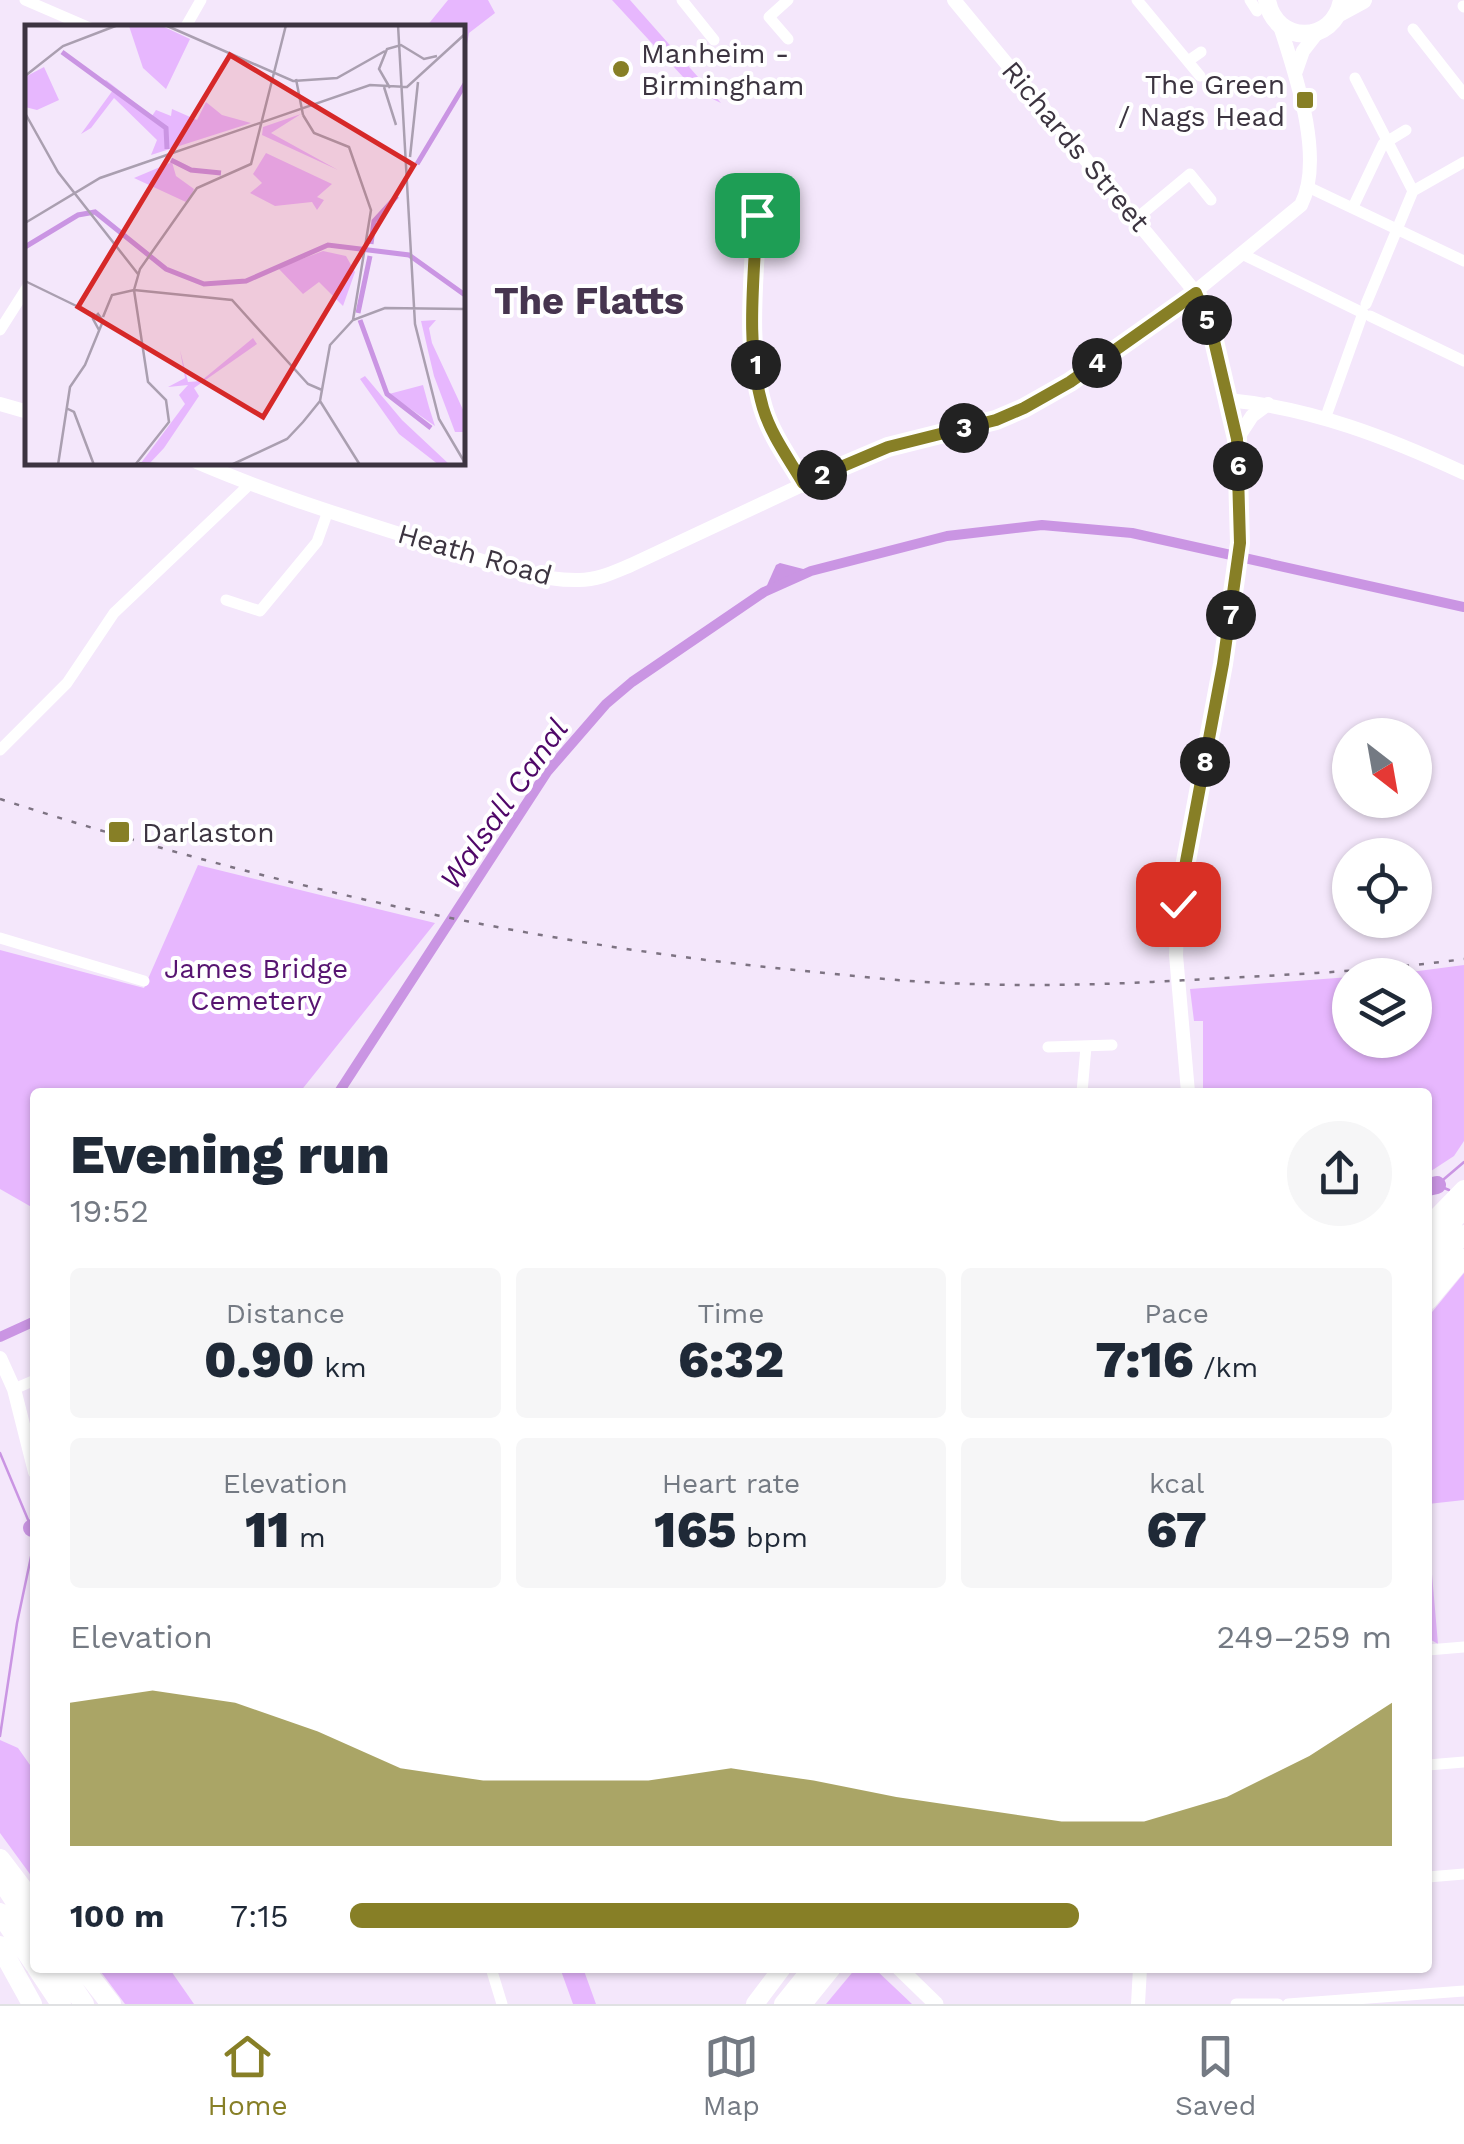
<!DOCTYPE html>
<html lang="en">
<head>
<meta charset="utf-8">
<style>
	:root { --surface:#fff; --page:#f6f6f7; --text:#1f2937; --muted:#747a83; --line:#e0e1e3; --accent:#877f26 }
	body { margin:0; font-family:"Work Sans",sans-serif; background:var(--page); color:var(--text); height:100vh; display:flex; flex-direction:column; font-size:38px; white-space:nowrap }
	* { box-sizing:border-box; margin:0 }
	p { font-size:32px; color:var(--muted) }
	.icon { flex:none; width:55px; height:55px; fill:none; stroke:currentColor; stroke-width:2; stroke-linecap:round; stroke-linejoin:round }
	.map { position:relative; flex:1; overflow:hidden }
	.details { position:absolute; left:30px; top:1088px; width:1402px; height:885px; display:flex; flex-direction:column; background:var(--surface); border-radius:10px; box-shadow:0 2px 8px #0004 }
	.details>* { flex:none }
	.needle { width:65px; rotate:149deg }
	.buttons { position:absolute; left:1332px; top:718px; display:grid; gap:20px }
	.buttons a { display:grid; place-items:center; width:100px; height:100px; border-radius:50%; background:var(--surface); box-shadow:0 2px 8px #0004; font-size:50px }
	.pin { position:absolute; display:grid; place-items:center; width:85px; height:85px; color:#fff; margin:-42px; border-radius:20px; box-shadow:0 5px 15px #0006 }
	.km { position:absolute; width:50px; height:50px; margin:-25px; border-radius:50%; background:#222; color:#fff; font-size:28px; line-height:50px; text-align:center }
	.round { display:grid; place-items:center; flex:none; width:105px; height:105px; border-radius:52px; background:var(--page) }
	.head { display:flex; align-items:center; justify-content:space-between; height:170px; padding:0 40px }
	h1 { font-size:55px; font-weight:800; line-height:75px }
	.figures { display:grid; grid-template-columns:repeat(3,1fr); gap:15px; height:170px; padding:10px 40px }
	.figures div { display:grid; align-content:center; border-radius:10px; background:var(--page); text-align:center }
	.figures b { font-size:50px; font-weight:800 }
	.figures small { font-size:28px; font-weight:400 }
	.figures p { font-size:28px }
	.chart { height:280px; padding:20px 40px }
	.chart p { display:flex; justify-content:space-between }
	.chart svg { width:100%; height:180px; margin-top:10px; fill:var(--accent); opacity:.7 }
	ul { padding:0 40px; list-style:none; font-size:32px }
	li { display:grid; grid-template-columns:160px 120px 1fr; align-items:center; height:75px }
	li i { height:25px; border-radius:12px; background:var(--accent) }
	.tab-bar { display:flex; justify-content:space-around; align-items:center; height:140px; border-top:2px solid var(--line); background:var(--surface); font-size:28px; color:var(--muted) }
	.tab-bar a { display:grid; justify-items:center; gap:5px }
	.tab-bar .selected { color:var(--accent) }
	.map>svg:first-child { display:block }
	.green { fill:#e7b7fe }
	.water { fill:#ca95e3 }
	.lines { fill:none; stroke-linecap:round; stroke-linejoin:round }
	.stream { stroke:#ca95e3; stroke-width:2.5 }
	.canal { stroke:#ca95e3; stroke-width:10 }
	.river { stroke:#ca95e3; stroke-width:18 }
	.minor { stroke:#fff; stroke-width:11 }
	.tertiary { stroke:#fff; stroke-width:14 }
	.secondary { stroke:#fff; stroke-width:15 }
	.primary { stroke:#fff; stroke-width:18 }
	.trunk { stroke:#fff; stroke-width:18 }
	.motorway { stroke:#fff; stroke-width:20 }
	.rail { stroke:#7d7382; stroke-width:2.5; stroke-dasharray:5 10; stroke-linecap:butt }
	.route-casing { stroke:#fff; stroke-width:20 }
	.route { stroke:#877f26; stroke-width:12 }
	.poi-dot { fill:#877f26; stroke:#fff; stroke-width:4 }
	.labels { text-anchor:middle; stroke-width:8; stroke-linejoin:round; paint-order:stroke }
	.poi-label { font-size:28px; fill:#3c3440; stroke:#fff; text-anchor:start }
	.street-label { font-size:28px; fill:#3c3440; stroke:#fff }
	.park-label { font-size:28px; fill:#571471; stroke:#fff }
	.water-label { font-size:30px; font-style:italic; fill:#4f0768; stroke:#fff }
	.district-label { font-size:38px; font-weight:bold; fill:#46354f; stroke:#fff }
	.inset-river { fill:none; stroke:#ca95e3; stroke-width:5 }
	.inset-road { fill:none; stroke:#aa9fb0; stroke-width:2.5 }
	.view { fill:#d62828; fill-opacity:0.15; stroke:#d62828; stroke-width:5 }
	.inset-edge { fill:none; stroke:#3c3440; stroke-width:5 }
</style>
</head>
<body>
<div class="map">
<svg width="1464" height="2004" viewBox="0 0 1464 2004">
	<rect width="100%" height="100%" fill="#f4e7fb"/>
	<path class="green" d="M448,0H488L495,13L469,33L463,67L462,28L426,27Z
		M612,0H630L721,103L696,91Z
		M198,865L435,923L300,1092H35V1209L0,1189V950L144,988Z
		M1464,965V1141L1454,1156L1428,1173V1092H1203V1021H1194L1190,989L1350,977V1040H1415V975H1388Z
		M1464,1273V1500L1428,1504V1317Z
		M1428,1528L1438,1644L1428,1638Z
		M0,1740L18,1748L35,1772V1881L0,1833Z
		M98,1968H169L194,2004H125Z
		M560,1968H583L596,2004H573Z
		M856,1968H874L912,2004H826Z"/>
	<path class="water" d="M780,563L811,571L764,592L776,565Z"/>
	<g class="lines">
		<path class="stream" d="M1449,1190L1437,1185L1464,1162
			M0,1453L34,1534
			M0,1736L17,1623L35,1538"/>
		<path class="canal" d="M339,1092L547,772L606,704L632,682L764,592L811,571L947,536L1042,525L1132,533L1464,607
			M0,1337L35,1321"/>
		<path class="river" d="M1428,1187L1437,1185
			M32,1528H35"/>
		<path class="minor" d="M25,0L90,28
			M682,0L714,40
			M1137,0L1200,76
			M1250,0L1257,11
			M1463,6L1464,7
			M185,28L201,0
			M1413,29L1464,94
			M788,39L769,17L788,0
			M1188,61L1201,52
			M1355,78L1413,191
			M1308,187L1464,261
			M1353,207L1383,144L1406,130
			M757,215C754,278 745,347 763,408C771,435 789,459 803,483
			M1137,218L1190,174L1211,200
			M1242,254L1363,313L1325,419
			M1366,304L1413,191L1464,162
			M1370,316L1464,361
			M0,330L28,286
			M226,600L260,611L317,542L328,511
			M0,750L67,683L114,613L250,484
			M0,938L144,981
			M1048,1047L1112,1045
			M1082,1092L1086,1047
			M14,1389L35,1380
			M1428,1650L1464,1647
			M1428,1765L1464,1762
			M1428,1877L1464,1874
			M491,1968L502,2004
			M1236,2004H1278
			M1288,2004L1464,1991"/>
		<path class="tertiary" d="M954,0L1196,293C1234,382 1246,480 1237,576L1178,905L1176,955L1188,1092
			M1296,71L1303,51L1317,33
			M1228,400C1312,408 1389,438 1464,473
			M0,404L28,412
			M1237,439L1252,416L1268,404
			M197,462C276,496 356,520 437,546C482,560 531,581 579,580C598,580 614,572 631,565L864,456L997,420L1024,408L1070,382L1163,318L1301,205C1325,158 1295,73 1280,26
			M0,1358L14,1389L35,1472
			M1138,2004L1140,1968"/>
		<path class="secondary" d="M899,1968L936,2004"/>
		<path class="primary" d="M1267,0C1275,45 1334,45 1342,0
			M1339,13L1363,0"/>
		<path class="trunk" d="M1428,1226L1464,1189
			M1428,1250L1464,1209
			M1428,1275L1464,1234
			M1428,1301L1464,1258
			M755,2004L782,1968
			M783,2004L812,1968
			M803,2004L832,1968"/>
		<path class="motorway" d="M0,1859L35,1905
			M0,1878L35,1931
			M0,1913L35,1965
			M0,1946L32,2004
			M37,1968L61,2004
			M60,1968L84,2004
			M83,1968L111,2004"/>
		<path class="rail" d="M0,799C259,883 524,943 795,970C854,976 915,983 975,984C1058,987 1141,983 1224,978C1304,974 1384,970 1464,959"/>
	</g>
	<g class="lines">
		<g class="route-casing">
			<path id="route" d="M757,215C754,278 745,347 763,408C771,435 789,459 803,483L888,447L996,420L1024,408L1070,382L1196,293L1211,328L1237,439L1240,543L1223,664L1178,904"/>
		</g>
		<use href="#route" class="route"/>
	</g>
	<g class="poi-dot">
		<circle cx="621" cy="69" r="10"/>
		<rect x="1295" y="90" width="20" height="20" rx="5"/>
		<rect x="107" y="820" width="24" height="24" rx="5"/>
	</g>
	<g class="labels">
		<g class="poi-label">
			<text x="641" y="63">Manheim -<tspan x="641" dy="32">Birmingham</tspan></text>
			<text x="1285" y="94" text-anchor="end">The Green<tspan x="1285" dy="32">/ Nags Head</tspan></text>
			<text x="142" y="842">Darlaston</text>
		</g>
		<g class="street-label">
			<text transform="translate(1076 146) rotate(50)" y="10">Richards Street</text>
			<text transform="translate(475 554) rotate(16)" y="10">Heath Road</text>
		</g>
		<g class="park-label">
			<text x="256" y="978">James Bridge<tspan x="256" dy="32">Cemetery</tspan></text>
		</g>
		<g class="water-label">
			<text transform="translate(504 804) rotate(-55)" y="10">Walsall Canal</text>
		</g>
		<g class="district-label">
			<text x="589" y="314">The Flatts</text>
		</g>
	</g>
	<g transform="translate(25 25)">
		<rect width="440" height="440" fill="#f4e7fb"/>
		<path d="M135,0L165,14L141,64L118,43L104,1ZM19,42L34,75L12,85L0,82V52ZM81,55L127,91L131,85L146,91L147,84L172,95L181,77L197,90L226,98L126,130L132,115L89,73L66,103L56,109L88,65L77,58ZM276,89L246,108L313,145L237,110L238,102ZM241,128L307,159L292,172L299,175L292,185L287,177L250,181L225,168L237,158L228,149ZM147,137L151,151L169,164L163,178L109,153ZM298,226L321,231L330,247L318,281L294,257L278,269L253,243ZM411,295L404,303L407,318L440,389V407H430L409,351L396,296ZM228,313L232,319L169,363L174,371L139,423L125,438H116L160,379L154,370L163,360L143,362L160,353L155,325L163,357L176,356ZM340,351L377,395L425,440H414L374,409L335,354ZM398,360L404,382L410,401L364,369Z" fill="#e7b7fe"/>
		<path class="inset-river" d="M37,27L141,103L142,124M146,135L166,145L196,148M392,139L440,59M346,219L349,196L372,171M0,222L53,190L70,187L141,244L179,259L221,256L303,220L384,230L440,270M333,288L345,231M335,295L362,369L406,403"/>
		<path class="inset-road" d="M140,0L268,56L312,53L360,26M373,0L390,299L414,394L440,438M0,51L38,21L93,0M271,54L278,90M359,62L371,100M365,63L354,44L362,24L376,20L399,34L412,31M0,88L33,147L113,249M278,90L289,108L324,122L346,185L328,295M385,132L393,57M0,198L75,153L345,60L382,62L440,9M0,256L70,290M78,292L87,270L109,265L207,275L283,359L297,365M295,376L335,440M41,383L49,387L69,440M114,438L148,440M33,440L45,362L60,340L78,296L73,289L68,294L74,305M110,440L144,397L141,375L123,357L109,265L115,244L172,163L226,139L261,0M206,440L262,414L278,397L295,376L305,320L328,295L360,283L440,284"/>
		<path class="view" d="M205,30L389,140L238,392L53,282Z"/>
		<rect width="440" height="440" class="inset-edge"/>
	</g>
</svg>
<div class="buttons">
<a><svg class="needle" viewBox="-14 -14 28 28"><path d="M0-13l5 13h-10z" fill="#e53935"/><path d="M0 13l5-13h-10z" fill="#747a83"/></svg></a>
<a><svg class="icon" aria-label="locate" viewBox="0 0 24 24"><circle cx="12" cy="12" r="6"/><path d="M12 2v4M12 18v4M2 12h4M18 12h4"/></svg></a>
<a><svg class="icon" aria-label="layers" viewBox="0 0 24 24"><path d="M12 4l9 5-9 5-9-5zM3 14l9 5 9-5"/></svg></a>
</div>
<div class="pin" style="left:757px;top:215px;background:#1e9e55"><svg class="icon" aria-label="arrive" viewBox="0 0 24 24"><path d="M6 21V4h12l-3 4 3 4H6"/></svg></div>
<div class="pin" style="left:1178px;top:904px;background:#d93025"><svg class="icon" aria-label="check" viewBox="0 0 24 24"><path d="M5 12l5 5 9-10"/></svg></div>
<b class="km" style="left:756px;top:365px">1</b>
<b class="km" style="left:822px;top:475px">2</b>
<b class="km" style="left:964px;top:428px">3</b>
<b class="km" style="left:1097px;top:363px">4</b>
<b class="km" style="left:1207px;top:320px">5</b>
<b class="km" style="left:1238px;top:466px">6</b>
<b class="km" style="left:1231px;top:615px">7</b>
<b class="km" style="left:1205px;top:762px">8</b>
<section class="details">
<div class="head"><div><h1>Evening run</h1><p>19:52</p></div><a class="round"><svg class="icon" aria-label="share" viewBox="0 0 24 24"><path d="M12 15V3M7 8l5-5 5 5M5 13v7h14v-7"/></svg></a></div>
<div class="figures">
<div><p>Distance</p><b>0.90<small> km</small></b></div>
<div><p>Time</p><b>6:32</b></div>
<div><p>Pace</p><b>7:16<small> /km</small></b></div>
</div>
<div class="figures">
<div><p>Elevation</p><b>11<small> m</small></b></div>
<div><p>Heart rate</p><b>165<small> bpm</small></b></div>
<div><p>kcal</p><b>67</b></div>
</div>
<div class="chart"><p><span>Elevation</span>249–259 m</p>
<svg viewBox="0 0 160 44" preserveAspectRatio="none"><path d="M0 44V9L10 6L20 9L30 16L40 25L50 28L60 28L70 28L80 25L90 28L100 32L110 35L120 38L130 38L140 32L150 22L160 9V44z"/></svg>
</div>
<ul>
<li><b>100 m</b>7:15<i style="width:70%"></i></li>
</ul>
</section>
</div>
<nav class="tab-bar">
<a class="selected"><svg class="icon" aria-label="home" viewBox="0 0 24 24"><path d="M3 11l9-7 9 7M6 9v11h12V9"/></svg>Home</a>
<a><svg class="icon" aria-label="map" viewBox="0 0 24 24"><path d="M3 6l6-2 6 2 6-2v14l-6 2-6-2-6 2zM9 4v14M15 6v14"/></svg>Map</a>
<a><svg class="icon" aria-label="saved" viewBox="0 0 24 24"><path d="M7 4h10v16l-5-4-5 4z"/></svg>Saved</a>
</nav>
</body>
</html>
